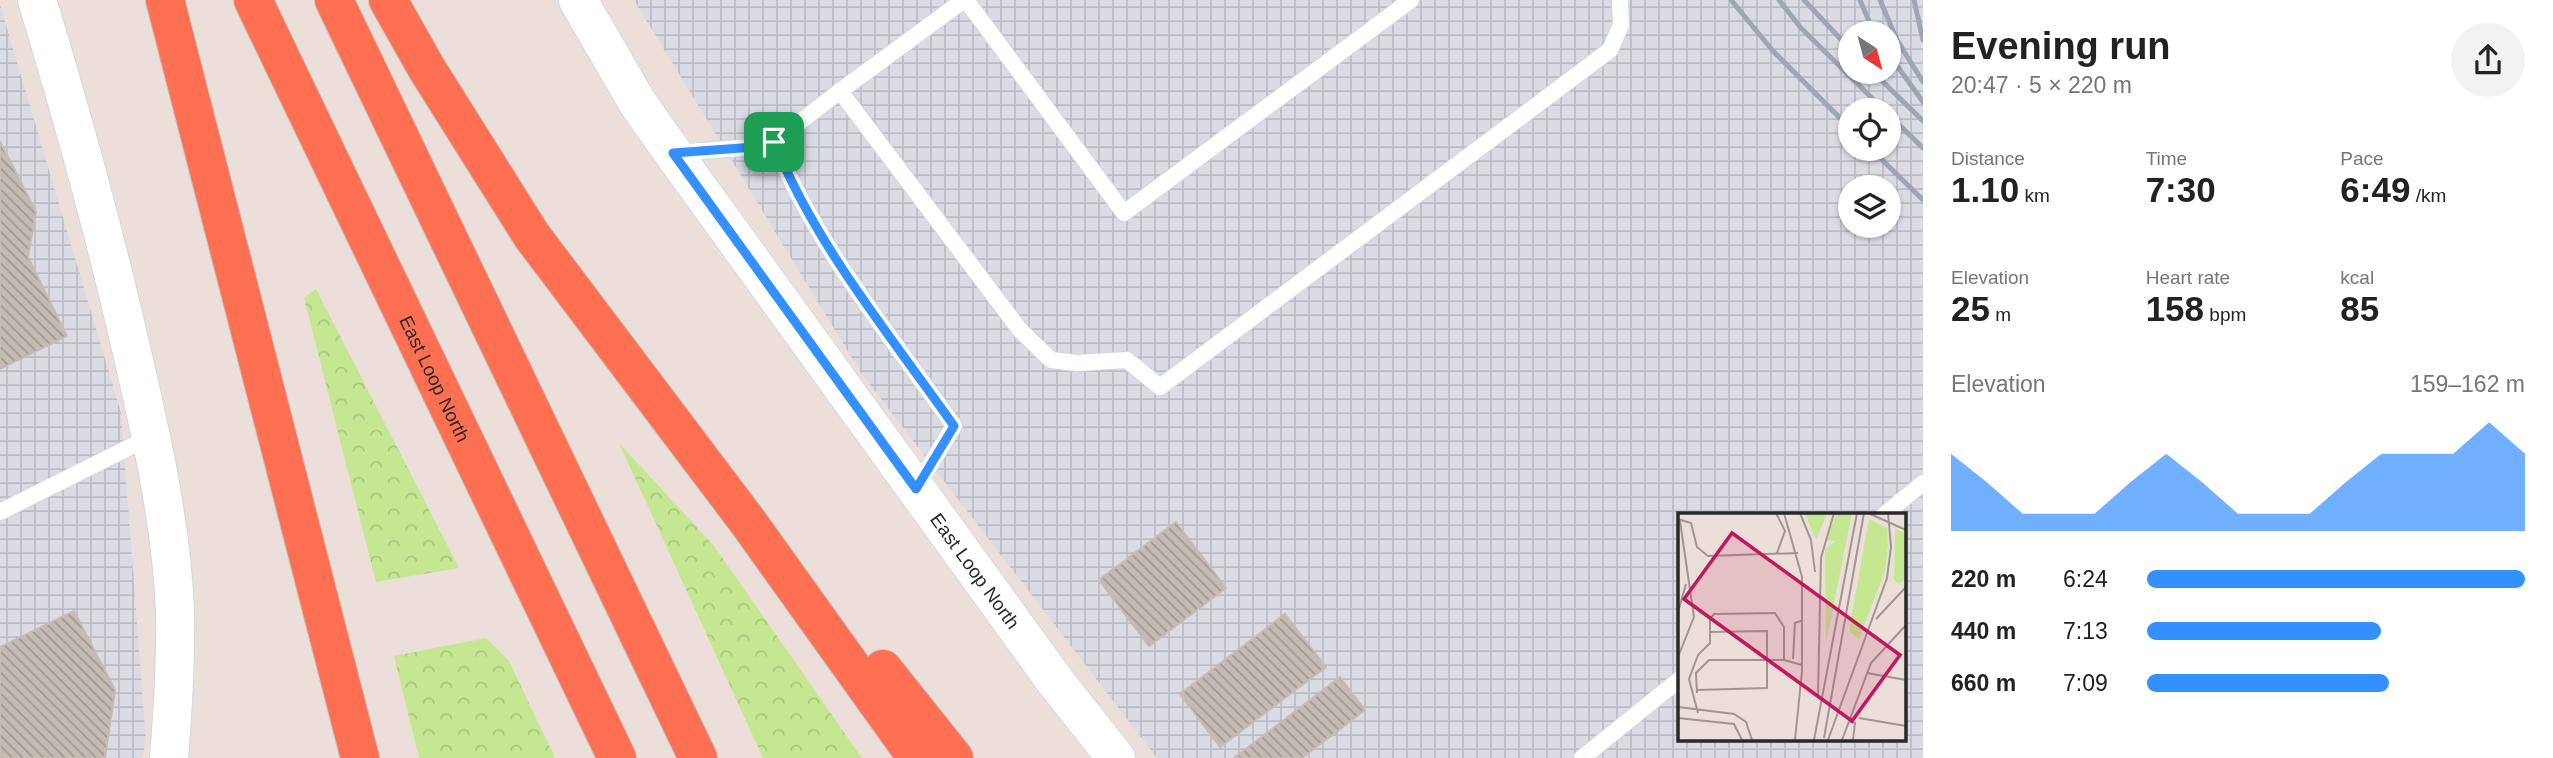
<!DOCTYPE html>
<html lang="en">
<head>
<meta charset="utf-8">
<style>
	:root { --surface:#fff; --page:#f2f2f2; --text:#222; --muted:#767676; --accent:#348fff }
	body { margin:0; font-family:Helvetica,sans-serif; background:var(--page); color:var(--text); height:100vh; display:flex; flex-direction:column; font-size:26px; white-space:nowrap }
	* { box-sizing:border-box; margin:0 }
	p { font-size:23px; color:var(--muted) }
	.icon { flex:none; width:38px; height:38px; fill:none; stroke:currentColor; stroke-width:2; stroke-linecap:round; stroke-linejoin:round }
	.map { position:relative; flex:1; overflow:hidden }
	.sheet { display:flex; flex-direction:column; background:var(--surface); width:630px }
	.sheet>* { flex:none }
	.needle { width:46px; rotate:144deg }
	.tools { position:absolute; left:1838px; top:21px; display:grid; gap:14px }
	.tools a { display:grid; place-items:center; width:63px; height:63px; border-radius:50%; background:var(--surface); box-shadow:0 2px 5px #0004; font-size:35px }
	.pin { position:absolute; display:grid; place-items:center; width:60px; height:60px; color:#fff; margin:-30px; border-radius:14px; box-shadow:0 4px 10px #0006 }
	.round { display:grid; place-items:center; flex:none; width:74px; height:74px; border-radius:37px; background:var(--page) }
	.overview { display:flex; align-items:center; justify-content:space-between; height:119px; padding:0 28px }
	h1 { font-size:38px; font-weight:600; line-height:52px }
	.metrics { display:grid; grid-template-columns:repeat(3,1fr); gap:10px; height:119px; padding:7px 28px }
	.metrics div { display:grid; align-content:center }
	.metrics b { font-size:35px; font-weight:600 }
	.metrics small { font-size:19px; font-weight:400 }
	.metrics p { font-size:19px }
	.chart { height:196px; padding:14px 28px }
	.chart p { display:flex; justify-content:space-between }
	.chart svg { width:100%; height:126px; margin-top:7px; fill:var(--accent); opacity:.7 }
	ul { padding:0 28px; list-style:none; font-size:23px }
	li { display:grid; grid-template-columns:112px 84px 1fr; align-items:center; height:52px }
	li i { height:18px; border-radius:9px; background:var(--accent) }
	main { display:flex; flex:1; min-height:0 }
	.map>svg:first-child { display:block }
	.industrial { fill:url(#industrial-grid); fill-rule:evenodd }
	.forest { fill:url(#forest-crowns) }
	.building { fill:url(#building-back-hatch); stroke:#c8bbb3; stroke-width:2 }
	.lines { fill:none; stroke-linecap:round; stroke-linejoin:round }
	.lane-casing { stroke:#cfd8e3; stroke-width:18 }
	.secondary-casing { stroke:#cfd8e3; stroke-width:40 }
	.highway-casing { stroke:#c3c3c3; stroke-width:40 }
	.lane { stroke:#fff; stroke-width:16 }
	.secondary { stroke:#fff; stroke-width:38 }
	.highway { stroke:#ff6f52; stroke-width:38 }
	.rail { stroke:#9ca6b5; stroke-width:5 }
	.route-casing { stroke:#fff; stroke-width:14 }
	.route { stroke:#348fff; stroke-width:9 }
	.labels { text-anchor:middle; stroke-width:7; stroke-linejoin:round; paint-order:stroke }
	.street-label { font-size:19px; fill:#292929; stroke:#fff }
	.inset-road { fill:none; stroke:#9e9693; stroke-width:2 }
	.view { fill:#c2185b; fill-opacity:0.15; stroke:#c2185b; stroke-width:3.5 }
	.inset-edge { fill:none; stroke:#292929; stroke-width:3.5 }
</style>
</head>
<body>
<main>
<div class="map">
<svg width="1923" height="758" viewBox="0 0 1923 758">
	<defs>
		<pattern id="industrial-grid" width="8" height="8" patternUnits="userSpaceOnUse" patternTransform="scale(1.75)"><rect width="8" height="8" fill="#dbdbe4"/><path d="M0 4h8M4 0v8" fill="none" stroke="#bcbcc4"/></pattern>
		<pattern id="forest-crowns" width="20" height="18" patternUnits="userSpaceOnUse" patternTransform="scale(1.75)"><rect width="20" height="18" fill="#c5e792"/><path d="M2 6a3 3 0 1 1 6 0M12 15a3 3 0 1 1 6 0" fill="none" stroke="#a9c67e"/></pattern>
		<pattern id="building-back-hatch" width="6" height="6" patternUnits="userSpaceOnUse" patternTransform="scale(1.75)"><rect width="6" height="6" fill="#c4bbb5"/><path d="M-1 5l2 2M0 0l6 6M5-1l2 2" fill="none" stroke="#9f9893"/></pattern>
	</defs>
	<rect width="100%" height="100%" fill="#ecdfd9"/>
	<path class="industrial" d="M634,0H1923V758H1157L861,373ZM1850,33H1888V72H1850ZM1850,110H1888V149H1850ZM1850,187H1888V226H1850ZM1680,515H1904V739H1680Z
		M0,5L121,413L146,741L142,758H0Z"/>
	<path class="forest" d="M316,289L459,568L376,582L304,298Z
		M619,443L714,546L862,758H763Z
		M486,638L509,661L555,758H419L394,656Z"/>
	<path class="building" d="M0,141L36,212L28,257L67,336L0,369Z
		M1176,522L1226,588L1149,646L1099,580Z
		M74,611L115,690L105,758H0V647Z
		M1285,614L1326,667L1220,747L1180,694Z
		M1340,677L1365,710L1302,758H1234Z"/>
	<g class="lines">
		<g class="lane-casing">
			<path id="lane" d="M966,0L1124,213L1411,0
				M840,91L964,0
				M774,142C816,246 890,335 954,426L916,488
				M674,153L755,147L774,142L840,91L1020,330L1051,360L1077,363L1127,360L1160,387L1610,50L1621,25L1620,0
				M0,512L150,437
				M1884,515L1923,483
				M1582,758L1680,679"/>
		</g>
		<g class="secondary-casing">
			<g id="secondary">
				<path d="M37,0C72,115 104,231 131,348C151,434 171,521 175,610C176,659 173,709 169,758"/>
				<path id="s1" d="M578,0L637,102L673,153L1055,681L1116,758"/>
			</g>
		</g>
		<g class="highway-casing">
			<g id="highway">
				<path d="M165,0L360,758"/>
				<path id="s2" d="M253,0L617,758"/>
				<path d="M334,0L698,758"/>
				<path d="M388,0L427,69L532,236L748,522L917,758"/>
				<path d="M883,669L954,758"/>
			</g>
		</g>
		<use href="#lane" class="lane"/>
		<use href="#secondary" class="secondary"/>
		<use href="#highway" class="highway"/>
		<path class="rail" d="M1731,0L1773,51L1850,128
			M1779,0L1801,28L1884,110
			M1804,0L1850,49
			M1860,0L1874,33
			M1880,0L1897,40L1923,82
			M1914,0L1923,40
			M1888,53L1923,102
			M1873,72L1923,121
			M1888,114L1923,148
			M1871,149L1923,200"/>
	</g>
	<g class="lines">
		<g class="route-casing">
			<path id="route" d="M774,142C816,246 890,335 954,426L916,489L673,153L755,147Z"/>
		</g>
		<use href="#route" class="route"/>
	</g>
	<g class="labels">
		<g class="street-label">
			<text dy="7" stroke="none"><textPath href="#s2" startOffset="420">East Loop North</textPath></text>
			<text dy="7" stroke="none"><textPath href="#s1" startOffset="696">East Loop North</textPath></text>
		</g>
	</g>
	<g transform="translate(1678 513)">
		<rect width="228" height="228" fill="#ecdfd9"/>
		<path d="M127,0H149L139,25H137ZM159,0H174L148,130L147,36L158,28L148,27ZM191,6L209,15L210,33L207,58L181,126L171,118ZM217,16L227,20L228,66L221,71L216,67Z" fill="#c5e792"/>
		<path class="inset-road" d="M98,0L107,18L99,40M106,0L124,64V158L117,227M122,0L133,27L137,59M190,0L228,17M0,6L13,10L19,34L30,43L120,40M0,99L8,71M198,106L228,74M0,144L16,104L2,8M115,146L117,110L125,107M189,160L228,167M19,177L89,175V118L32,119M19,180L18,160L31,147H106M140,182L143,45L156,0M0,194L56,201L68,209L74,227M20,200L11,166L20,142L32,130V106L36,101L97,100L106,114V147L124,152M0,205L56,211L64,227M181,205L228,213M171,208L177,210L175,227M146,225L186,0M136,227L179,0M150,227L209,65L213,34L210,0M164,227L193,150L228,112"/>
		<path class="view" d="M54,20L222,142L174,208L6,86Z"/>
		<rect width="228" height="228" class="inset-edge"/>
	</g>
</svg>
<div class="tools">
<a><svg class="needle" viewBox="-14 -14 28 28"><path d="M0-13l5 13h-10z" fill="#e53935"/><path d="M0 13l5-13h-10z" fill="#767676"/></svg></a>
<a><svg class="icon" aria-label="locate" viewBox="0 0 24 24"><circle cx="12" cy="12" r="6"/><path d="M12 2v4M12 18v4M2 12h4M18 12h4"/></svg></a>
<a><svg class="icon" aria-label="layers" viewBox="0 0 24 24"><path d="M12 4l9 5-9 5-9-5zM3 14l9 5 9-5"/></svg></a>
</div>
<div class="pin" style="left:774px;top:142px;background:#1e9e55"><svg class="icon" aria-label="arrive" viewBox="0 0 24 24"><path d="M6 21V4h12l-3 4 3 4H6"/></svg></div>
</div>
<section class="sheet">
<div class="overview"><div><h1>Evening run</h1><p>20:47 · 5 × 220 m</p></div><a class="round"><svg class="icon" aria-label="share" viewBox="0 0 24 24"><path d="M12 15V3M7 8l5-5 5 5M5 13v7h14v-7"/></svg></a></div>
<div class="metrics">
<div><p>Distance</p><b>1.10<small> km</small></b></div>
<div><p>Time</p><b>7:30</b></div>
<div><p>Pace</p><b>6:49<small> /km</small></b></div>
</div>
<div class="metrics">
<div><p>Elevation</p><b>25<small> m</small></b></div>
<div><p>Heart rate</p><b>158<small> bpm</small></b></div>
<div><p>kcal</p><b>85</b></div>
</div>
<div class="chart"><p><span>Elevation</span>159–162 m</p>
<svg viewBox="0 0 160 44" preserveAspectRatio="none"><path d="M0 44V17L10 27L20 38L30 38L40 38L50 27L60 17L70 27L80 38L90 38L100 38L110 27L120 17L130 17L140 17L150 6L160 17V44z"/></svg>
</div>
<ul>
<li><b>220 m</b>6:24<i style="width:100%"></i></li>
<li><b>440 m</b>7:13<i style="width:62%"></i></li>
<li><b>660 m</b>7:09<i style="width:64%"></i></li>
</ul>
</section>
</main>
</body>
</html>
